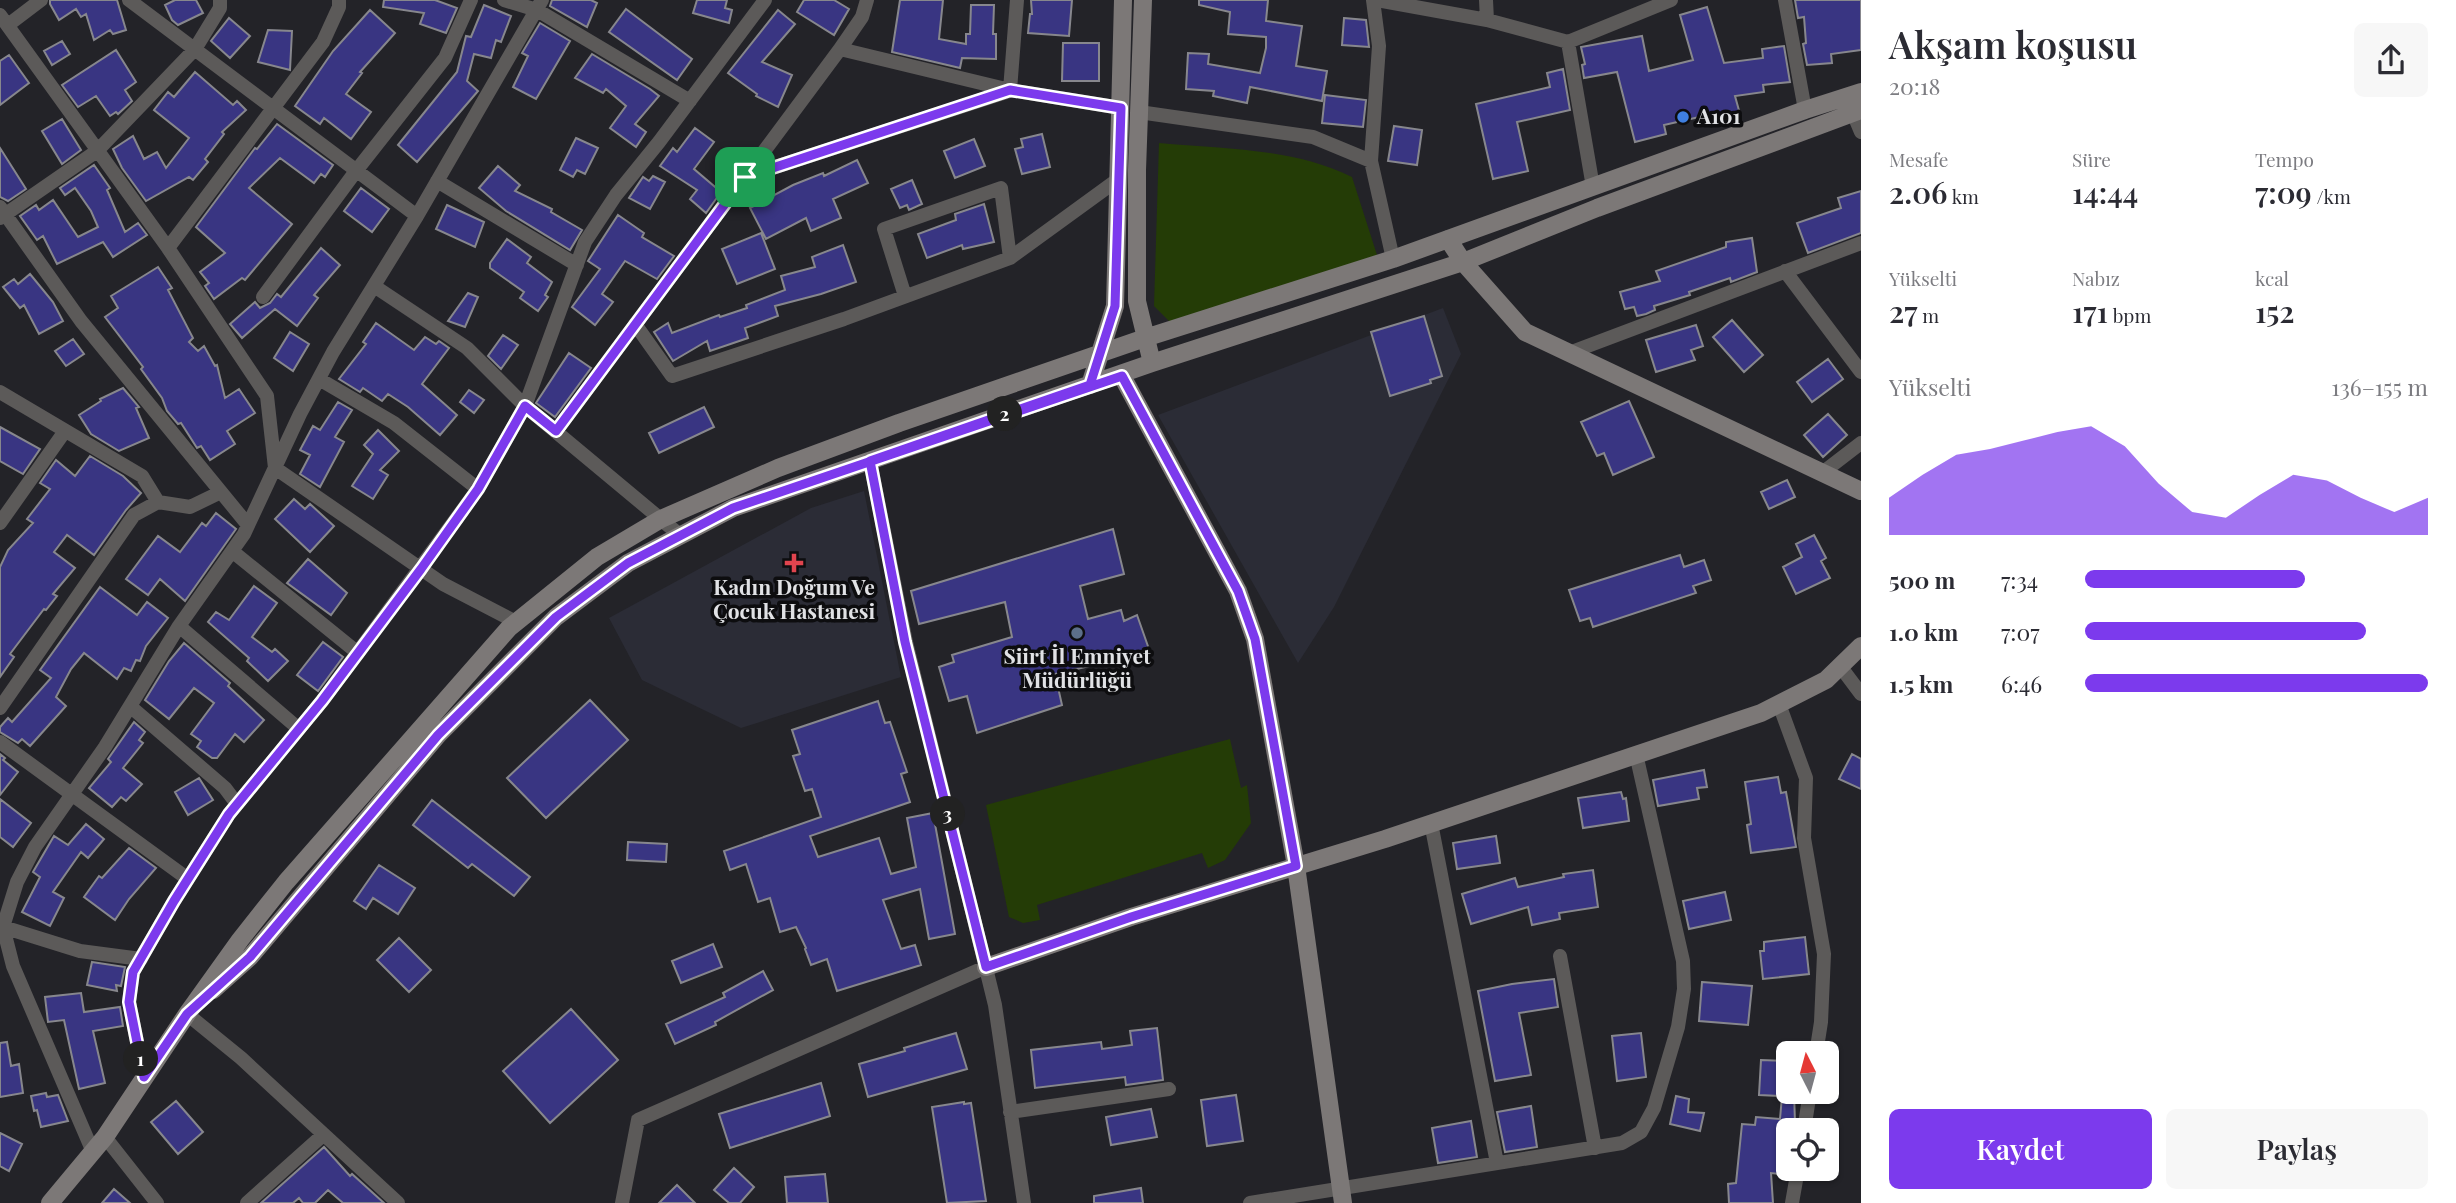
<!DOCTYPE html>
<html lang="tr">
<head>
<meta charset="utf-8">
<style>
	:root { --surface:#fff; --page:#f7f7f7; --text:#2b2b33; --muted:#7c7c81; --accent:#7c3aed }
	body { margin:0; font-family:"Playfair Display",serif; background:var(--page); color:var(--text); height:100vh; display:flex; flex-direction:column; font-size:26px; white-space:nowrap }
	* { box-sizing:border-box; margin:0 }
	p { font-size:23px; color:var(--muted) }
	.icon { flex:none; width:38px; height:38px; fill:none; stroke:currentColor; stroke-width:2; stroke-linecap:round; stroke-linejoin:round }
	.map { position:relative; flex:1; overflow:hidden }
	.side { display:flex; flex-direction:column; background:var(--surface); width:595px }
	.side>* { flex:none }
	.needle { width:46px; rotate:354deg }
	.buttons { position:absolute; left:1776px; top:1041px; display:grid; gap:14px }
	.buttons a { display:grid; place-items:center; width:63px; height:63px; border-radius:10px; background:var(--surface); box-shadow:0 2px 5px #0004; font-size:35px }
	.pin { position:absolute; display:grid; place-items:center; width:60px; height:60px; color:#fff; margin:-30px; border-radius:14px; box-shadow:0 4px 10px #0006 }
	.km { position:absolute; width:35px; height:35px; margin:-18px; border-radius:50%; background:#222; color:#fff; font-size:19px; line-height:35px; text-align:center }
	.round { display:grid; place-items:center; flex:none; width:74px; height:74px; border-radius:10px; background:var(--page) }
	.summary { display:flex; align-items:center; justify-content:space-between; height:119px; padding:0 28px }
	h1 { font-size:38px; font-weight:600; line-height:52px }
	.metrics { display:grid; grid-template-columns:repeat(3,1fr); gap:10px; height:119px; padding:7px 28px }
	.metrics div { display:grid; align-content:center }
	.metrics b { font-size:30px; font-weight:600 }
	.metrics small { font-size:19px; font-weight:400 }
	.metrics p { font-size:19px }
	.chart { height:196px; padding:14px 28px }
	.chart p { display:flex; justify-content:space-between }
	.chart svg { width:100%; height:126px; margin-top:7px; fill:var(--accent); opacity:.7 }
	.primary-button { display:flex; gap:14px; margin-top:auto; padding:14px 28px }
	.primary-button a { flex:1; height:80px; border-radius:10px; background:var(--accent); color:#fff; font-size:28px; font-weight:600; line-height:80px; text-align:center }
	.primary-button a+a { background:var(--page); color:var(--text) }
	ul { padding:0 28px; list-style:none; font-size:23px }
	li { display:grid; grid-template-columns:112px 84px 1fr; align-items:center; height:52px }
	li i { height:18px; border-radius:9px; background:var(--accent) }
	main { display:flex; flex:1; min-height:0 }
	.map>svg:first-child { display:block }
	.built { fill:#2b2c36 }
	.green { fill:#243c06 }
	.building { fill:#393582; stroke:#87878d; stroke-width:2 }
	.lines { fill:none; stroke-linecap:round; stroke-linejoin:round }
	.street { stroke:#5c5a59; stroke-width:14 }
	.secondary { stroke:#7c7877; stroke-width:18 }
	.route-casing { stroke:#fff; stroke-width:14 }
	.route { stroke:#7c3aed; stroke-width:9 }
	.shop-dot { fill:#3f7fe0; stroke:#0d0d0f; stroke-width:2.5 }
	.health-dot { fill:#e0444e; stroke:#0d0d0f; stroke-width:2.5 }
	.service-dot { fill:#5c6f8a; stroke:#0d0d0f; stroke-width:2.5 }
	.labels { text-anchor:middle; stroke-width:7; stroke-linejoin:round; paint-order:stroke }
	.poi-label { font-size:21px; font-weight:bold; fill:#e1e2e5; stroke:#0d0d0f }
</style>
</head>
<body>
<main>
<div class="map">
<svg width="1861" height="1203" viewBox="0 0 1861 1203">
	<rect width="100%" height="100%" fill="#232328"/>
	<path class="built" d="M1443,308L1461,354L1334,607L1298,663L1158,415Z
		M864,491L901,677L741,728L642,680L609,618L811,508Z"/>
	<path class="green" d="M1159,143C1224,149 1293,148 1352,177L1377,255L1185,323L1172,324L1154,306Z
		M1230,739L1241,788L1247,785L1251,823L1225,860L1208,868L1202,853L1037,905L1040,920L1023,923L1009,917L986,805Z"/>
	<path class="building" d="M50,0H117L126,30L113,34L110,30L94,40L86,14L81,17L76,9L59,20L50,4Z
		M175,0H196L203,13L178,25L172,20L165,5Z
		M384,0H435L457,8L446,33L420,24L424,13L383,7Z
		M552,0H591L597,3L587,27L550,6Z
		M697,0H727L725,8L732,10L729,23L693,13Z
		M804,0H834L849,9L834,35L797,12Z
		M900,0H943L939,39L966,44V34H970L971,5H994L993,34H996V59L962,58L960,68L892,52Z
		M1031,0H1072L1069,36L1028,33L1030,14H1032Z
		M1199,0H1268L1266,21L1302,26L1296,66L1327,71L1322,101L1250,87L1247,103L1213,96L1214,91L1186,89L1188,53L1209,54L1208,64L1260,73L1266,48V37L1228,34L1230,12L1199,5Z
		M1795,0H1861V50L1831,54L1832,63L1807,65L1803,44L1806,43L1804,17L1798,18Z
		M484,5L511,16L501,42L496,40L491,58L474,54L467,81L478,91L417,162L398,145L457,72L466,36L471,37Z
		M1707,7L1724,63L1763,58L1762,49L1784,46L1790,82L1763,85L1764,92L1735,96L1740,114L1714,122L1712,114L1708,115L1664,125L1666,134L1635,142L1617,72L1584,78L1582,65L1585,64L1581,47L1642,36L1649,71L1693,60L1680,15Z
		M626,9L692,59L677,80L609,32Z
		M370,10L395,33L360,72L362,73L346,94L371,112L351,139L324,118L320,124L295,106L333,51Z
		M778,10L795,24L762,62L792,75L778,107L756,96L757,94L728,73Z
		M229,18L250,36L230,58L211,41Z
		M1344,18L1366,20L1369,47L1342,45Z
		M540,23L570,41L536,99L513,87L528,56L522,53Z
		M268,30L292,31L290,70L258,62Z
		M62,41L70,54L52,65L44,51Z
		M1063,43H1099V81H1062Z
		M116,50L136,82L125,90L132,101L118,114L116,112L110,116L96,96L78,107L62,85Z
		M592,54L650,89L659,96L635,124L646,132L636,147L610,128L626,106L606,89L603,93L575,78Z
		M9,55L29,83L0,105V61Z
		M1563,69L1570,110L1517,122L1528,171L1493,179L1476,104L1550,87L1547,73Z
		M195,72L233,105L237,101L246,110L222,132L224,134L205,159L208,162L193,180L189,177L146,201L122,168L113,149L133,136L144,159L157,152L166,168L189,138L154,110L168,92L174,97Z
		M1325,95L1366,100L1363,127L1322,123Z
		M62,119L81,150L62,164L42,131Z
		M277,124L333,165L325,177L321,174L314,183L280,158L249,188L292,224L245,280L242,278L214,299L205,286L209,283L200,272L225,253L196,227L255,148L257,149Z
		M1394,126L1422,130L1417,165L1388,161Z
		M695,128L714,142L694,169L721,192L706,213L690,199L697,190L660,166L673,148L677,152Z
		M1042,134L1050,167L1022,174L1015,149L1023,147L1021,139Z
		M576,138L598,148L585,174L577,170L573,177L560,170Z
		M974,139L985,166L955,178L944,151Z
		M0,148L26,189L8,201L0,197Z
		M857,160L868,183L833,199L841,218L811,231L806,218L766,239L750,208L793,185L823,173L824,176Z
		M94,165L110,188L107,190L125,232L138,223L147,235L113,257L103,242L57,264L43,236L37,240L20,216L36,205L39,210L53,200L78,237L98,227L91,211L75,188L65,195L60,188Z
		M498,166L520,185L515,191L552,209L551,212L582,230L570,250L506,211L479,188Z
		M653,176L665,182L650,209L629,198L643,177L649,181Z
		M912,180L922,204L909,210L907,205L900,208L891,189Z
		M361,188L389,209L372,232L344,211Z
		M1861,191V233L1808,253L1797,223L1841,208L1838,198Z
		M984,204L994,242L963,249L962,245L927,258L918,234L956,220L955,214Z
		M447,205L484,222L475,247L436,229Z
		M618,215L644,233L642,237L674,256L657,279L625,261L602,294L613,302L595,325L572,307L600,269L588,261Z
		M761,233L775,269L737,284L722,249Z
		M1752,238L1757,272L1731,282L1730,278L1689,292L1690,295L1654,306L1655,310L1646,314L1637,316L1634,307L1625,309L1620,292L1660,281L1656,271L1726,247V242Z
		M507,239L531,257L527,263L552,282L545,295L548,297L538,311L520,298L524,292L490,268V263Z
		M843,245L856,282L821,294L775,306L778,316L745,328L748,338L710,351L707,341L673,361L654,332L668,323L672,333L719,315L720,317L747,308L746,305L785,290L781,276L815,267L812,257Z
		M321,248L340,265L314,295L318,298L297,326L275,309L242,338L230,324L255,302L260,308L270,303L277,294L281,297Z
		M158,267L172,288L168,290L193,338L189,342L198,351L204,346L215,366L217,365L225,398L239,389L255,413L227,431L235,444L210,460L201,446L197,448L181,423L178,424L167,411L162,398L141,369L143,367L105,317L118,308L111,296Z
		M30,274L53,302L63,321L39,334L24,305L20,308L3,287L14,279L18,284Z
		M468,293L478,297L465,327L448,321Z
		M1424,316L1442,376L1430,380L1431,383L1390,396L1371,332Z
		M1732,320L1763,355L1744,372L1713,337Z
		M376,323L414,350L425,337L436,344L439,341L449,348L422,384L457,415L440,435L408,407L388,394L382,401L363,388L360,392L339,379L366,344L363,342Z
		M1696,325L1703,346L1691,350L1695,360L1656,372L1646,340Z
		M290,332L309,344L293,371L274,358Z
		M503,335L518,345L501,369L488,356Z
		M73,339L84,354L66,366L55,351Z
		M569,353L591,368L555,417L536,403Z
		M1828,359L1843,379L1812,402L1797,382Z
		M123,388L139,407L136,408L149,438L119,451L91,434L79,415L101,401L100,399Z
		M469,390L484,400L474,413L460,402Z
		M1629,401L1654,457L1613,475L1604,453L1597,456L1581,422Z
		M338,402L352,410L335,437L344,442L320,487L300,474L310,455L300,450L313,426L320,430Z
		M704,407L714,427L659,453L649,433Z
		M1828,414L1847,435L1823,457L1804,435Z
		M0,427L40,449L23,474L0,461Z
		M378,430L399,451L380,470L388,475L373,499L352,486L373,454L364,445Z
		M90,456L123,476L141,493L126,510L94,555L67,535L54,552L75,568L53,594L57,596L46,610L44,609L10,654L14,657L0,677V567L8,550L33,523L27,519L50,489L40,483L56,460L75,476Z
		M1787,480L1795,497L1769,509L1761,492Z
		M294,499L305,509L310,504L334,526L310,552L275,519Z
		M216,513L236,529L185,601L160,579L148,595L126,579L158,536L180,552L202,523L206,526Z
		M1113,529L1124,574L1080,586L1088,619L1121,610L1124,621L1137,615L1150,652L1055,674L1062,705L977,733L967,696L949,701L939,667L954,662L952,655L1012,637L1005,602L919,624L911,591Z
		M1814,535L1826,558L1821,561L1830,578L1796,594L1783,567L1802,557L1796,544Z
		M1680,555L1684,567L1704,560L1711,580L1693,586L1696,593L1593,627L1590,618L1580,621L1569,590Z
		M308,559L347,593L331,615L287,583Z
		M254,586L277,603L252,637L272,652L275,649L288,661L268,681L247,661L249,658L208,622L216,612L229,620Z
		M100,587L137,615L147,602L168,618L146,646L140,661L136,660L131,671L124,668L117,679L84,653L71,669L56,697L66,706L30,746L22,739L18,743L0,732V727L8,718L12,722L51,678L40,670Z
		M323,642L343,657L318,691L297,675Z
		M184,643L230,683L228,686L264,720L244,742L235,734L217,758H212L197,747L201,741L191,734L214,703L194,688L169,719L145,700L169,661Z
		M590,700L628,740L546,818L507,778Z
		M878,701L885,723L890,722L907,772L901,774L910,802L810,836L818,857L879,838L891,874L916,867L907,818L933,813L955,934L929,939L920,889L883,900L901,949L915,945L921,965L837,991L827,959L811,965L805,949L806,948L796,927L780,932L770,898L758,902L746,864L730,870L724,851L821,817L812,789L805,791L793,756L800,754L792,730Z
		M134,722L145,732L139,740L143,743L123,768L142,784L126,801L121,797L112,807L89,788L111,762L108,759Z
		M0,754L5,758L3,760L18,772L0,795Z
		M1852,754L1861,759V789L1839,779Z
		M1704,770L1707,787L1697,788L1699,799L1658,806L1653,780Z
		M1778,777L1781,793L1786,792L1796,847L1751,853L1747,825L1751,824L1745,782Z
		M199,778L213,800L188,815L175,792Z
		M1621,792L1623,799L1626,798L1629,821L1583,828L1578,798Z
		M0,799L31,823L13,847L0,837Z
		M432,800L530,877L514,896L472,864L468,868L413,825Z
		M86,824L104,839L88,858L81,852L53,892L64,898L50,926L22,912L40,877L33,872L54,836L68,845Z
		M1496,836L1500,863L1457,869L1453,843Z
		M628,842L667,844L666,862L627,860Z
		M129,848L156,868L129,899L115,920L84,897L99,876L102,878Z
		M379,865L415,888L398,914L373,898L366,909L354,901Z
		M1593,870L1598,907L1559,913L1560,919L1532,925L1528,907L1471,924L1462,894L1515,878L1518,887L1564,877L1563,874Z
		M1725,892L1731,920L1689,929L1683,901Z
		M1805,937L1809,974L1763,979L1760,951H1764V942Z
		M399,938L431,970L409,992L377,960Z
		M713,944L722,967L681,983L672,961Z
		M92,962L125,967L121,986L116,985L117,991L87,985Z
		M763,971L773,990L715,1022L716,1025L675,1044L666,1024L725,997L723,993Z
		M1554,979L1558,1007L1519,1013L1531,1075L1495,1081L1478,991L1512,984Z
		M1702,982L1752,986L1748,1025L1699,1021Z
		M81,993L84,1012L120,1007L123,1026L93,1031L105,1083L79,1089L64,1020L48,1022L45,997Z
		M571,1009L618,1060L550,1123L503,1071Z
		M1157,1028L1163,1080L1126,1085L1125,1077L1035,1088L1031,1050L1101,1042L1102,1049L1132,1045L1130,1031Z
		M956,1033L967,1069L868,1097L859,1064L905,1051L904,1048Z
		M1641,1033L1646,1077L1617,1081L1612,1036Z
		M7,1042L11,1066L19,1064L23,1093L0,1097V1043Z
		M1761,1060L1788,1061V1092H1794L1795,1123L1788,1122L1786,1145H1783L1781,1174L1771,1173L1773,1203H1729L1728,1184L1736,1183L1742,1124L1755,1125L1756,1117L1780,1119L1782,1096L1759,1095Z
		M821,1083L830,1116L730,1148L719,1114Z
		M46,1093L47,1097L58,1095L68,1121L41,1127L37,1110L34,1111L31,1096Z
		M1236,1095L1243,1141L1207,1146L1201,1100Z
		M1676,1096L1689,1099L1688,1112L1704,1113L1700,1131L1670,1124Z
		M176,1101L203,1132L178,1154L151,1122Z
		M964,1102V1104L971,1103L986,1201L947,1203L932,1107Z
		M1531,1106L1537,1147L1505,1152L1497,1112Z
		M1151,1109L1157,1137L1111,1145L1106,1117Z
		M1471,1121L1477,1157L1438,1163L1432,1128Z
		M0,1133L22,1144L9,1171L0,1166Z
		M324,1147L350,1176L352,1174L384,1203H343L328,1190L315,1203H303L299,1198L293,1203H261Z
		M734,1168L754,1187L740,1203H729L714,1190Z
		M825,1174L828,1203H787L785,1177Z
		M677,1185L695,1203H659Z
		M1141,1188L1143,1203H1094V1196Z
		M114,1189L130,1203H102Z"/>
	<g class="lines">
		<path class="street" d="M129,0L417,216
			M504,0L537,10L690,101
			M1373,0L1379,46L1371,161L1393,259
			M1377,0L1487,20L1568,42L1671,0
			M1486,0L1487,20
			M1785,0L1805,110
			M0,15L168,248L267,396L275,468L443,584L516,622
			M8,25L41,0
			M1568,42L1593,187
			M840,49L1010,90L1121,108
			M1010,90L1017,0
			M1139,112L1313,137L1371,161
			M1853,113L1861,132
			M745,177L1009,91
			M437,181L577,265
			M0,207L81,321L248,525
			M0,218L97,151L195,49L220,8V0
			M168,248L323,42L339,7V0
			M1785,271L1861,372
			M374,286L467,348L525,406L681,536
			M905,296L884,229L1001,188L1010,258
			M263,297L356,171L445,58L471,0
			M635,324L672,376L844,319L1010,258L1120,178
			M1569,353L1861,243
			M319,379L394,423L478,489
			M0,392L142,476L158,502
			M556,431L840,49L862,17L867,0
			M870,461L906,642L995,1005L1024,1203
			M1822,473L1861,443
			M0,523L65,431
			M232,551L358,653
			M179,626L299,729
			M1840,666L1861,694
			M1779,704L1806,778L1804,838L1824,954L1821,1022L1816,1054
			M131,707L225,788L237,804
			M0,708L134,515L158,502L190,507L221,492
			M0,742L188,879
			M1431,823L1497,1163
			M0,929L3,927L80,951L141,959
			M1560,956L1595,1148
			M187,1014L241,1058L398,1203
			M144,1077L129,1002L133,972L174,901L229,814L322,701L478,489L525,406L585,242L616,195L659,142L765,0
			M1010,1112L1169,1089
			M1804,1130L1810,1092
			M105,1137L157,1203
			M93,1152L13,966L3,927L17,882L35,847L105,747L179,626L244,534L300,414L333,352L417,216L542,0
			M247,1203L323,1135
			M622,1203L638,1120L986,967
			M1250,1203L1622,1143L1641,1132L1654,1108L1678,1027L1684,989L1683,961L1636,754
			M1792,1203L1798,1169"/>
		<path class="secondary" d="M1143,0L1137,170V301L1152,363
			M1448,239L1463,262L1525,332L1861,491
			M1122,376L1238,591L1255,639L1296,866L1343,1203
			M1090,385L1115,306L1123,0
			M986,967L1131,917L1385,839L1761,713L1826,680L1861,646
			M213,990L250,957L438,735L556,617L628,563L733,508L1152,363L1463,262L1597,208L1861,110
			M50,1203L105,1137L187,1014L240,940L286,882L509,628L597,557L661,519L778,468L899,423L1145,338L1393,259L1805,110L1861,92"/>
	</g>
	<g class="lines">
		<g class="route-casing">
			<path id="route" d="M745,177L556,431L525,406L478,489L421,569L322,701L229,814L174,901L133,972L129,1002L144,1077L187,1014L250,957L438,735L556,617L628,563L733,508L1122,376L1238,591L1255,639L1296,866L1131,917L986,967L905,642L870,461L1090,385L1115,306L1121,108L1010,90L745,177"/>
		</g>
		<use href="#route" class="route"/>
	</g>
	<circle class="shop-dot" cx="1683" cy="117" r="7"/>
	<path class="health-dot" d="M790.5 552.5h7v7h7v7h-7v7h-7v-7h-7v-7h7z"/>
	<circle class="service-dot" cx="1077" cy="633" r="7"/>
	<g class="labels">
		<g class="poi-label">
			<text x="1697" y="124" text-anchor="start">A101</text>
			<text x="794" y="595">Kadın Doğum Ve<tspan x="794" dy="24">Çocuk Hastanesi</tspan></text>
			<text x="1077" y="664">Siirt İl Emniyet<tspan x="1077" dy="24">Müdürlüğü</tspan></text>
		</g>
	</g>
</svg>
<div class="buttons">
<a><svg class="needle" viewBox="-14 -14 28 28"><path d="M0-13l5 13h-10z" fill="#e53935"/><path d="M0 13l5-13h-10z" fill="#7c7c81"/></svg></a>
<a><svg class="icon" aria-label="locate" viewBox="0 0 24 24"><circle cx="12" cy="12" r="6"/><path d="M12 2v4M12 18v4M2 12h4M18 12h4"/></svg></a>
</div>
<div class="pin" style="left:745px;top:177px;background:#1e9e55"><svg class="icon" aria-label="arrive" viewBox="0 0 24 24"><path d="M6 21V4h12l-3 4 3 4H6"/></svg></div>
<b class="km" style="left:141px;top:1059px">1</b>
<b class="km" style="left:1005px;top:414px">2</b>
<b class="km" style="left:948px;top:814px">3</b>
</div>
<section class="side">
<div class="summary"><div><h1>Akşam koşusu</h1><p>20:18</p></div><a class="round"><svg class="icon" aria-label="share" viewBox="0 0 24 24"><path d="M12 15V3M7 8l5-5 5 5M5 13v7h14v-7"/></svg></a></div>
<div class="metrics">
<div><p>Mesafe</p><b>2.06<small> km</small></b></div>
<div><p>Süre</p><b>14:44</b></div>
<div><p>Tempo</p><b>7:09<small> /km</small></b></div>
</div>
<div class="metrics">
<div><p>Yükselti</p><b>27<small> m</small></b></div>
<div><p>Nabız</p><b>171<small> bpm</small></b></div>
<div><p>kcal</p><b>152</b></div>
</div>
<div class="chart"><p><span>Yükselti</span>136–155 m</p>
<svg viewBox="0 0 160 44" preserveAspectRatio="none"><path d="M0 44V31L10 23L20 16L30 14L40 11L50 8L60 6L70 13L80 26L90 36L100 38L110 30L120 23L130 25L140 31L150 36L160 31V44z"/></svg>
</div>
<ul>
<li><b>500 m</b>7:34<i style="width:64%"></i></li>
<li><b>1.0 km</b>7:07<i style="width:82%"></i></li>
<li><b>1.5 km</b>6:46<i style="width:100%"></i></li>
</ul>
<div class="primary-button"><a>Kaydet</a><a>Paylaş</a></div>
</section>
</main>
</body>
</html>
